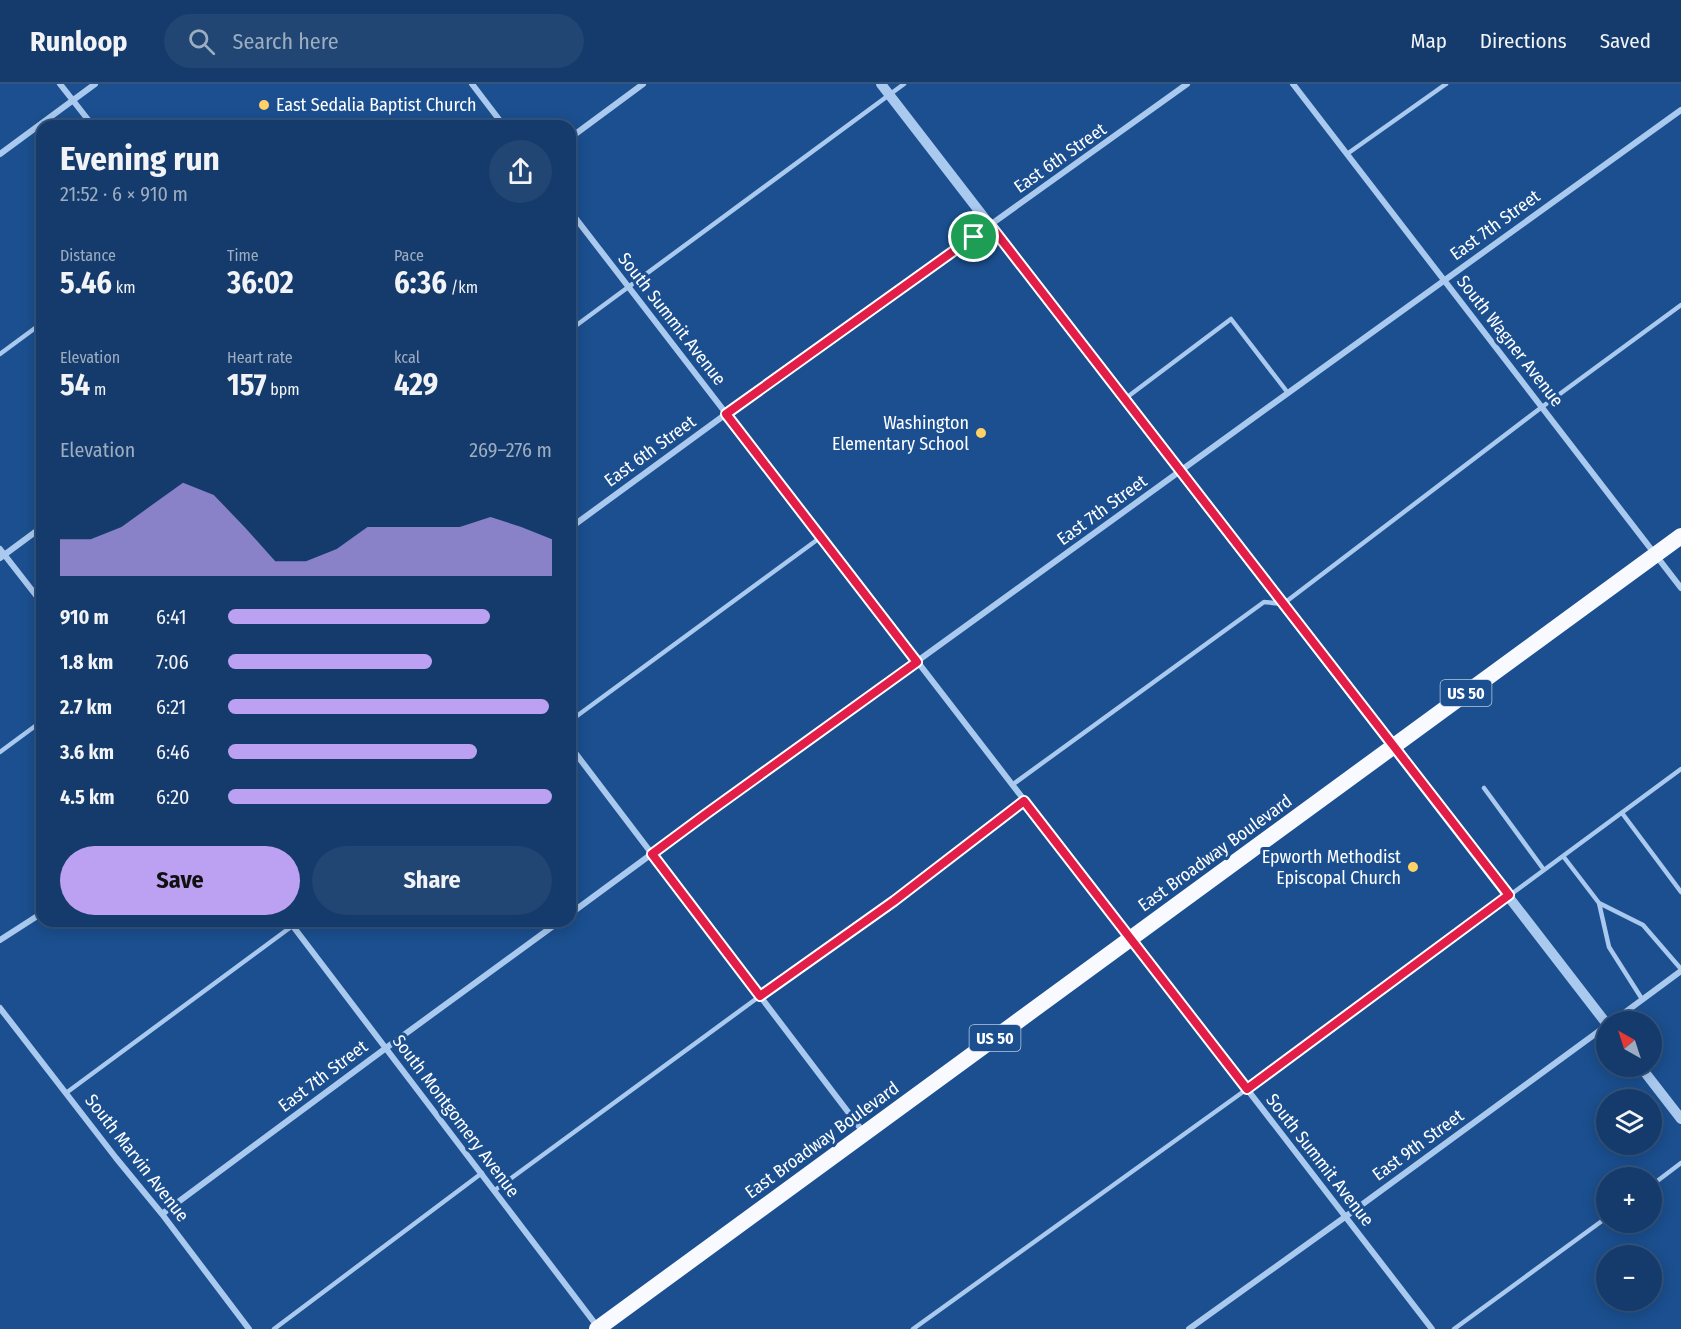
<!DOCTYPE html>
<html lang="en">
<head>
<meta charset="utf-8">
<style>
	:root { --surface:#143b6b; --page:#214673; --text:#f1f3f6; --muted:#9dadc1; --line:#33557e; --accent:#bca0f2 }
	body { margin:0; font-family:"Fira Sans Condensed",sans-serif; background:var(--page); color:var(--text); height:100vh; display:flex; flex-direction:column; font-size:22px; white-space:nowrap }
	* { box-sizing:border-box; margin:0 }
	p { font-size:20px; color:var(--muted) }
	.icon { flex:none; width:33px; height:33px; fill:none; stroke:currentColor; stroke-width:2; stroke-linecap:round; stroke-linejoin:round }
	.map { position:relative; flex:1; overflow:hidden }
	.side { position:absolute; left:36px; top:36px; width:540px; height:807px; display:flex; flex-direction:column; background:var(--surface); border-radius:18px; box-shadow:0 3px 15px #0003,0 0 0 2px var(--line) }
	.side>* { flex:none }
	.needle { width:39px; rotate:321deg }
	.fabs { position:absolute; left:1596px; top:927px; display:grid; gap:12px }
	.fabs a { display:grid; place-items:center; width:66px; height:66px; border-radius:50%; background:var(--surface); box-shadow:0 3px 15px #0003,0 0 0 2px var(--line); font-size:30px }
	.pin { position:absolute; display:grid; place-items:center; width:51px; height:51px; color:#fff; margin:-26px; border:3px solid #fff; border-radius:50%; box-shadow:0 2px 6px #0007 }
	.round { display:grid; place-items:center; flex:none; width:63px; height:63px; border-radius:32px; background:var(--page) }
	.summary { display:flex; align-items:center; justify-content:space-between; height:102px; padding:0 24px }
	h1 { font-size:33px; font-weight:700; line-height:45px }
	.metrics { display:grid; grid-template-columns:repeat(3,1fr); gap:9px; height:102px; padding:6px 24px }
	.metrics div { display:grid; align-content:center }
	.metrics b { font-size:30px; font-weight:700 }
	.metrics small { font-size:16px; font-weight:400 }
	.metrics p { font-size:16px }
	.chart { height:168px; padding:12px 24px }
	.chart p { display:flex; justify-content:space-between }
	.chart svg { width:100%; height:108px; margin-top:6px; fill:var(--accent); opacity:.7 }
	.primary-button { display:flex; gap:12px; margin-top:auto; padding:12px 24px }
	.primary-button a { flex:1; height:69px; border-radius:36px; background:var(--accent); color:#111; font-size:24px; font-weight:700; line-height:69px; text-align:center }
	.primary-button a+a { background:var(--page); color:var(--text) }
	ul { padding:0 24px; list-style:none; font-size:20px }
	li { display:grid; grid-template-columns:96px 72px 1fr; align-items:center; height:45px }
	li i { height:15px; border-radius:8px; background:var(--accent) }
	header { display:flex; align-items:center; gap:36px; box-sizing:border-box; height:84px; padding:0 30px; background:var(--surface); border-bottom:2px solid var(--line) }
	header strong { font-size:28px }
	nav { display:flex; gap:33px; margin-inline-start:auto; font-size:21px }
	.search { width:420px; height:54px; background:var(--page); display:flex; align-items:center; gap:15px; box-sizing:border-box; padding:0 21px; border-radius:33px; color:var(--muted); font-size:22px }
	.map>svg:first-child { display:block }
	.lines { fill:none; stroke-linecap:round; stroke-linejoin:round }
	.service { stroke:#a9c9ee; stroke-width:4.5 }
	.minor { stroke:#a9c9ee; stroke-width:6 }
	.tertiary { stroke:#a9c9ee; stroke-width:10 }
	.trunk { stroke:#f8faff; stroke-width:16 }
	.route-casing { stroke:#fff; stroke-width:12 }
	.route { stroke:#e11d48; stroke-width:8 }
	.poi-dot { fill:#ffd166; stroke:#1b4f8f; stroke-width:2 }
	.labels { text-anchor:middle; stroke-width:6; stroke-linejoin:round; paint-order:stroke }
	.shield { fill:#1b4f8f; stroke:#bbcadd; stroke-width:1.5 }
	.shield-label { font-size:16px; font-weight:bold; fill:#fff }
	.poi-label { font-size:18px; fill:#fff; stroke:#1b4f8f; text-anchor:end }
	.street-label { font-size:18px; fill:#fff; stroke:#1b4f8f }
</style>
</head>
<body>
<header>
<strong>Runloop</strong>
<div class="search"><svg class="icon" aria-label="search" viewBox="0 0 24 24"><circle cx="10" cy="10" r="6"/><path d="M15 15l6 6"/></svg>Search here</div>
<nav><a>Map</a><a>Directions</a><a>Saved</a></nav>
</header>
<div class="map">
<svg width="1681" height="1245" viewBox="0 0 1681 1245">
	<rect width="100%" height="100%" fill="#1b4f8f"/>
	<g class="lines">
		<path class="service" d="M1347,70L1446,0
			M570,246L904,0
			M0,270L42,239
			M1126,314L1231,235L1288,309
			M570,637L821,453
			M0,668L42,637
			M1012,701L1264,518L1283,520L1542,323L1681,221
			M1484,704L1544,786
			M1622,729L1681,808
			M1563,772L1599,819L1609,863L1642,915
			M1599,819L1643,841L1681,885
			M66,1009L299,837
			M1652,1101L1681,1079
			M495,1106L760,912L894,817L1024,717
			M274,1245L482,1089
			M913,1245L1247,1005L1681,685
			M1454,1245L1606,1134"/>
		<path class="minor" d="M60,0L93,42
			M472,0L504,42
			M1293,0L1681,504
			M570,54L643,0
			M0,70L95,0
			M570,127L1432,1245
			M570,444L726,330L1187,0
			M0,465L42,519
			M0,474L42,443
			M570,662L864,1049
			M570,830L706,730L1288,309L1681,26
			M289,837L597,1242
			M0,856L42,829
			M0,924L116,1074L162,1130L249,1245
			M1612,938L1681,887
			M162,1130L386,964L560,837
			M1189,1245L1345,1133L1606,942"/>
		<path class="tertiary" d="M881,0L1606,939
			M1640,982L1681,1035"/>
		<path class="trunk" d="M597,1245L1681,452"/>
	</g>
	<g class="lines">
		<g class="route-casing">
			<path id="route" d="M990,141L1509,811L1247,1005L1024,717L894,817L760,912L652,770L706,730L917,578L726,330Z"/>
		</g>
		<use href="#route" class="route"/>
	</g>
	<g class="poi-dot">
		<circle cx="264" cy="21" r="6"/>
		<circle cx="981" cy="349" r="6"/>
		<circle cx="1413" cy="783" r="6"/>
	</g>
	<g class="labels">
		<g class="shield">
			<rect x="1440.5" y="596" width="51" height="26" rx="4.5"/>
			<rect x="969.5" y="941" width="51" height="26" rx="4.5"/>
		</g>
		<g class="shield-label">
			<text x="1466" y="615">US 50</text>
			<text x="995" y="960">US 50</text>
		</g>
		<g class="poi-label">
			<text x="276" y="27" text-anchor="start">East Sedalia Baptist Church</text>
			<text x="969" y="345">Washington<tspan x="969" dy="21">Elementary School</tspan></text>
			<text x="1401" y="779">Epworth Methodist<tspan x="1401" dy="21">Episcopal Church</tspan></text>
		</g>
		<g class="street-label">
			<text transform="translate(1060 74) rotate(-35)" y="6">East 6th Street</text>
			<text transform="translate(1495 141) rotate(-36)" y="6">East 7th Street</text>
			<text transform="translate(672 235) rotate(52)" y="6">South Summit Avenue</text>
			<text transform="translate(1510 257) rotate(52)" y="6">South Wagner Avenue</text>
			<text transform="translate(650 367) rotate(-36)" y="6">East 6th Street</text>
			<text transform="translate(1102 426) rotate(-36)" y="6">East 7th Street</text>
			<text transform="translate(1215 769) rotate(-36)" y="6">East Broadway Boulevard</text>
			<text transform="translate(323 992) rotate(-37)" y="6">East 7th Street</text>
			<text transform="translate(456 1032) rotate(53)" y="6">South Montgomery Avenue</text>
			<text transform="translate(822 1056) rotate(-36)" y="6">East Broadway Boulevard</text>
			<text transform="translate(1418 1061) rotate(-36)" y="6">East 9th Street</text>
			<text transform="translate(137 1074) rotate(52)" y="6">South Marvin Avenue</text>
			<text transform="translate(1320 1076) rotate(52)" y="6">South Summit Avenue</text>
		</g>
	</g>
</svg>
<div class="fabs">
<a><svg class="needle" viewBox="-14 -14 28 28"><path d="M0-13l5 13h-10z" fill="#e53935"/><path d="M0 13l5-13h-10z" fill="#9dadc1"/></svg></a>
<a><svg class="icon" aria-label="layers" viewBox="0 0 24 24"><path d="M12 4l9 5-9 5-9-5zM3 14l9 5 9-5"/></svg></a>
<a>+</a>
<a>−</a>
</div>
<div class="pin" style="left:974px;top:153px;background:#1e9e55"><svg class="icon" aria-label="arrive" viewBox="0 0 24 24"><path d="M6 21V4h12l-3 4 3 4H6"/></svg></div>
<section class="side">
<div class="summary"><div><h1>Evening run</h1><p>21:52 · 6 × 910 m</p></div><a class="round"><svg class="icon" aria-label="share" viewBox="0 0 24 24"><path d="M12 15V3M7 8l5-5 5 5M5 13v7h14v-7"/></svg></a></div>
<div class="metrics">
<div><p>Distance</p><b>5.46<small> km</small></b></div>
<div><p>Time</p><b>36:02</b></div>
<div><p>Pace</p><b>6:36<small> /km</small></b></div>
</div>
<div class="metrics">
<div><p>Elevation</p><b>54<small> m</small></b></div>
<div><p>Heart rate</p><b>157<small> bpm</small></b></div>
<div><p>kcal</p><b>429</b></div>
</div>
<div class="chart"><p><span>Elevation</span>269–276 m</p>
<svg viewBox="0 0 160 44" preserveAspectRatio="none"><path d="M0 44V29L10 29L20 24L30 15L40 6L50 11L60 24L70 38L80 38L90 33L100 24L110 24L120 24L130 24L140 20L150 24L160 29V44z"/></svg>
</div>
<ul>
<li><b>910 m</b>6:41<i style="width:81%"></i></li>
<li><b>1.8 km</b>7:06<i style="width:63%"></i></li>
<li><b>2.7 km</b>6:21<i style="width:99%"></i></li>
<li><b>3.6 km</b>6:46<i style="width:77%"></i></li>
<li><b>4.5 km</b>6:20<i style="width:100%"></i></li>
</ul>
<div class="primary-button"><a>Save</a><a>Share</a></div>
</section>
</div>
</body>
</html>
